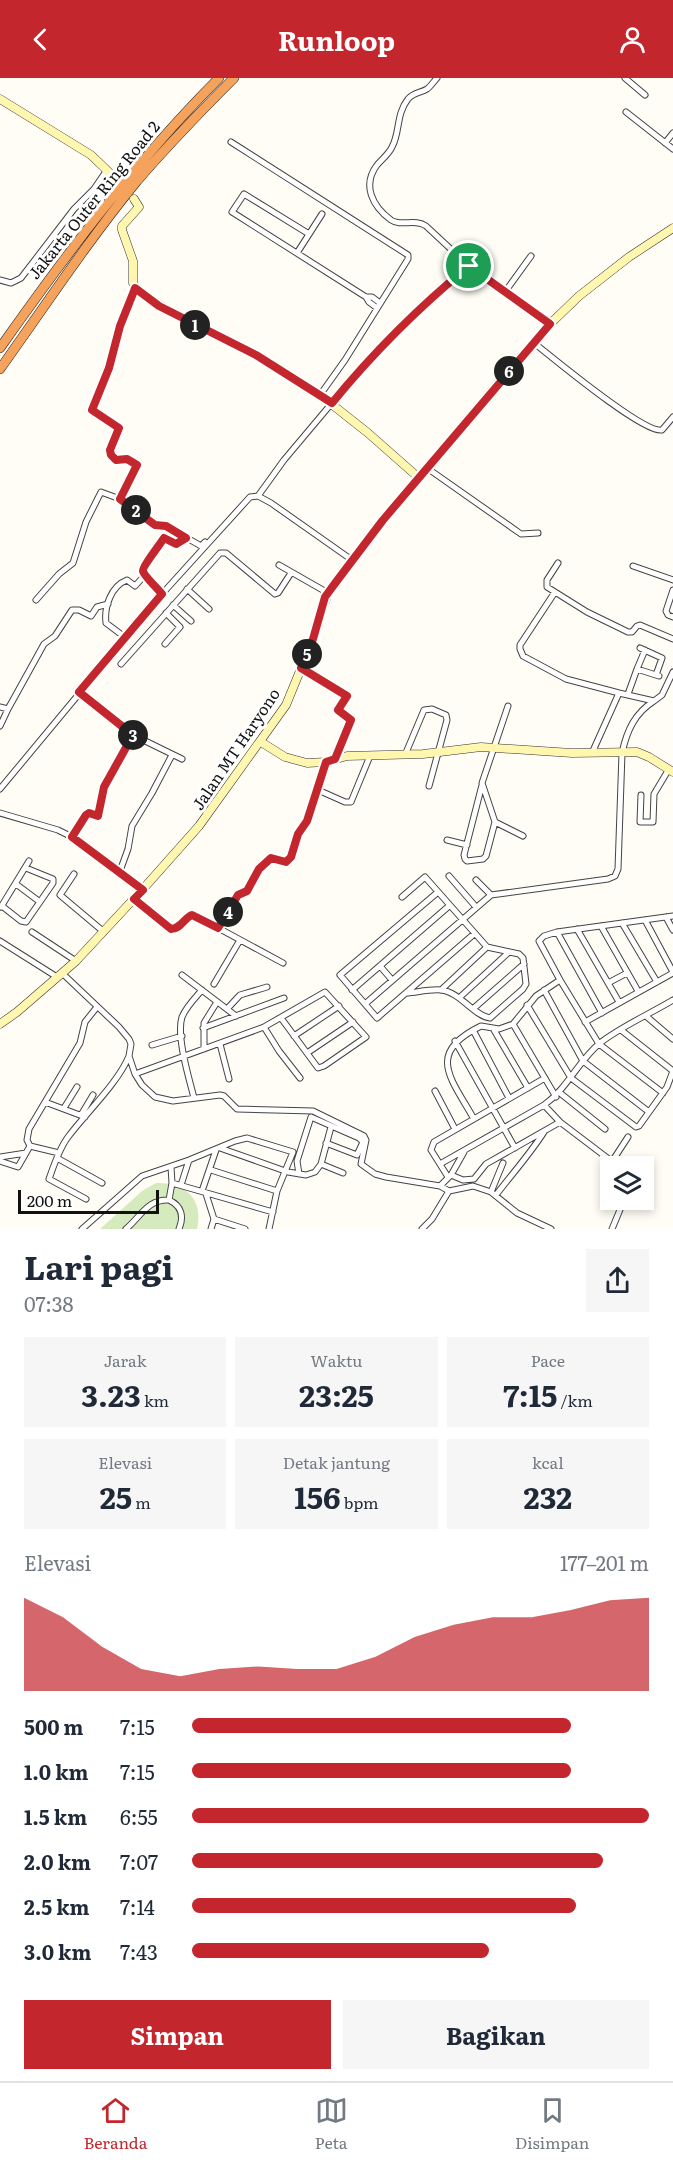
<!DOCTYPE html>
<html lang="id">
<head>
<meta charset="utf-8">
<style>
	:root { --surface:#fff; --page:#f6f6f7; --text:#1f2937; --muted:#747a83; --line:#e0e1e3; --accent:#c4262e }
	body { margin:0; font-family:Literata,serif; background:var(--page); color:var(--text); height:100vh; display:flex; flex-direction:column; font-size:22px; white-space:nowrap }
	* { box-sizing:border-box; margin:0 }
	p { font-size:20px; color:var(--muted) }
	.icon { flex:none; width:33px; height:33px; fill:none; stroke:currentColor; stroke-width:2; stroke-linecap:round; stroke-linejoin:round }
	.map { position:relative; height:1151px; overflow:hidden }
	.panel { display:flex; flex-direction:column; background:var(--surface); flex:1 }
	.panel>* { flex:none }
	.controls { position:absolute; left:600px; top:1078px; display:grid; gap:12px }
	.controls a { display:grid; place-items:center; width:54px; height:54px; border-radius:0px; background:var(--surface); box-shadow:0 3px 9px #0003; font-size:30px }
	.scale { position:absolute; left:18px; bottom:15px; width:141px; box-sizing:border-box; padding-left:6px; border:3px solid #111; border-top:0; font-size:16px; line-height:21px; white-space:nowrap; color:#111; -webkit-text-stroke:4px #fff; paint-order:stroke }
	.pin { position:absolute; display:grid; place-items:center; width:51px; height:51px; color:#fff; margin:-26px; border:3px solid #fff; border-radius:50%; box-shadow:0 2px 6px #0007 }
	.km { position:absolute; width:30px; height:30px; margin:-15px; border-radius:50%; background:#222; color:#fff; font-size:16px; line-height:30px; text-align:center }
	.round { display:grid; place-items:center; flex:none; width:63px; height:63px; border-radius:0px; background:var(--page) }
	.overview { display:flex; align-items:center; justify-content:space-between; height:102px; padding:0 24px }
	h1 { font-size:33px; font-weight:700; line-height:45px }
	.metrics { display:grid; grid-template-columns:repeat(3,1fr); gap:9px; height:102px; padding:6px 24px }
	.metrics div { display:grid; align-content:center; border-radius:0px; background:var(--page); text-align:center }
	.metrics b { font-size:30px; font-weight:700 }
	.metrics small { font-size:16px; font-weight:400 }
	.metrics p { font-size:16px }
	.chart { height:168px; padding:12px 24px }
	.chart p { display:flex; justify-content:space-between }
	.chart svg { width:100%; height:108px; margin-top:6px; fill:var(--accent); opacity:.7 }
	.button { display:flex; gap:12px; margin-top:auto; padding:12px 24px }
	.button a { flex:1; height:69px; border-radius:0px; background:var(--accent); color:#fff; font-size:24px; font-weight:700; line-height:69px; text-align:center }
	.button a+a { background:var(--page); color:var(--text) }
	ul { padding:0 24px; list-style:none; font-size:20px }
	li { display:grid; grid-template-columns:96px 72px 1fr; align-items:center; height:45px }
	li i { height:15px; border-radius:8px; background:var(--accent) }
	header { display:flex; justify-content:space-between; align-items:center; height:78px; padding:0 24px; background:var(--accent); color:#fff; font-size:27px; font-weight:700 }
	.menu { display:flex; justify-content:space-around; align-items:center; height:84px; border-top:2px solid var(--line); background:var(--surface); font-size:16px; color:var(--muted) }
	.menu a { display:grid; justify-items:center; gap:3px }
	.menu .active { color:var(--accent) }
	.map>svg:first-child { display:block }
	.green { fill:#d5ebbd }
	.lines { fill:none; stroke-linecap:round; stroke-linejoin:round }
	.street-casing { stroke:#444; stroke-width:7 }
	.secondary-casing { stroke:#333; stroke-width:9 }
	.highway-casing { stroke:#222; stroke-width:10 }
	.street { stroke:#fff; stroke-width:5 }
	.secondary { stroke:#fff6b0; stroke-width:8 }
	.highway { stroke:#f5a25d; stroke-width:9 }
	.route-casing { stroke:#fff; stroke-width:12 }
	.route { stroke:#c4262e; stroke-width:8 }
	.labels { text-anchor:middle; stroke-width:6; stroke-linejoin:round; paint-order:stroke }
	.street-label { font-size:16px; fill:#111; stroke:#fff }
</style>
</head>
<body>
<header><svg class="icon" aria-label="back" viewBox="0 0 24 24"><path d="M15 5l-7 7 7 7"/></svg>Runloop<svg class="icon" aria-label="person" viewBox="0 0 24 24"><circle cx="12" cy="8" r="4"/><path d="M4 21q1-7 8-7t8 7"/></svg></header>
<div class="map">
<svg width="673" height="1151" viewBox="0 0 673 1151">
	<rect width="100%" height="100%" fill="#fffdf5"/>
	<path class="green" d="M156,1105C185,1104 204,1121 197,1151H100L142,1113Z"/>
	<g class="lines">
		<g class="street-casing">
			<path id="street" d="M437,0C434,3 431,8 427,11C421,15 414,14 408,21C396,36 400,55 392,69C389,76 382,81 377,87C362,107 372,128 391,142C401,149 415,140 426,148L469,188L550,246
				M625,0L645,17
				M626,34L673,71
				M231,64L408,177V181L345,282L320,317
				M665,65L673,55
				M309,156L244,116L232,134L366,219H372L380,225
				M297,175L322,136
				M0,202L11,205L21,200L74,131L94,111L107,92
				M505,214L531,178
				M366,219L369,224L377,230
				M534,265C553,280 644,356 662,352L673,339
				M427,390L521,456L538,455
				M258,418L284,382L358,294L420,231L469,188
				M120,421L137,387L127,381L116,382C104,372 115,363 119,350L116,346L94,335L92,330L109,290L120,248L135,210
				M558,485L547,502V509L587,534L628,554H632L637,548L640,547L673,561
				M279,487L328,515
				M633,488L673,502
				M187,511L209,531
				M673,512L666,533L668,537L673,539
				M555,514L520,567V571L523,578L566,601L619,615
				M162,516L144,495L143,490L164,461L176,466L186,460
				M36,522L59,496L73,485L86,444L101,414L120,421L155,447L166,448L201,468L205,464
				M173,527L191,543
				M126,560L106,545C104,529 111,508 127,502L135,508L145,497
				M165,566L180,549L166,535
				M640,570L662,580L656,597
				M121,586L220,475H226L275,516L278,515L291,495
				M301,590L349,618
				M637,591L645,572
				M79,614L133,657L182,681
				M628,616L637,591L659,598
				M508,628L482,705L495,744L523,758
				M0,629L8,631L44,566L55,558L72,532H79L91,538L97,529L108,526
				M0,648L8,631
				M592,675L619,615L654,623L662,617L673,594
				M405,677L424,632L432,631L446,637L447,642L429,708
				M335,681L351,642L338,632L347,618
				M482,707L464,777L465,781L467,783L483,781L486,778L495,744
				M0,711L162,516L250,419L258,418L271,425L352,482
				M318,712L345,724H351L370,678
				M641,717L640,744H653L654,716L669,691
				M0,735L58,752L72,759L143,811
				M72,759L86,737L89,735L98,738L106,705L133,657
				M447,762L467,767
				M120,793L128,771L132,748L152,715L172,677
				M74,796L60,817L104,854
				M449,798L476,829
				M476,802L491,817
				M16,806L40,824
				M438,814L340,897L377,940L474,856
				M402,819L425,799L487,869L441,912
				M134,821L171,851L179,849L191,837L196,838L283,885
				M2,828L21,843L26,844L53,805V801L26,790
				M1,829L29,783
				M666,839L673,852
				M645,842L673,894
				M622,845L657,904
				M601,848L638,913
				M218,850L238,817L247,813L259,791L271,780L286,784L291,779L298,756L307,743L326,684
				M577,851L619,924
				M32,854L76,883
				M557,854L602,935
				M0,863L57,899
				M380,888L392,902
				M62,895L119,949L129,961L131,966L129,978L135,996L142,1007L155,1019L173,1023L220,1017L224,1018L237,1031L313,1033L364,1058L366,1062L361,1086L375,1096L386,1099L440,1108L449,1113L473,1108L491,1114L517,1135L551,1151
				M182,897L236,938
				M608,905L627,895
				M214,906L240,862
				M352,912L449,828
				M544,912L583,983L649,1034
				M408,915C418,914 431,911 441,912C460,914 474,938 490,940L523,911L526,906L523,880L519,876L487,869
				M459,920L509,874
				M365,926L491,817L608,801L615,798L618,791L622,675C627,652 635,635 654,623
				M527,927L571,1000L636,1049L639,1048L667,1009L673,993
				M474,930L524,886
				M227,931L240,917L267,909
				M646,938L673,961
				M585,944L673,895
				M513,946L556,1019
				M264,949L325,914L366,959L324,988L318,990L281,940
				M203,950L284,920
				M473,952L509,1020
				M494,952L528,1010
				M621,952L673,993
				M294,958L339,928
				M455,963L515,1070
				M220,966L229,1001
				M152,967L182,958
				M204,971V945L217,924
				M307,975L353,944
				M135,996L264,949L279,973L300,1000
				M435,1013L455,1051
				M560,1015L605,1051
				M663,1015L599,966L560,902L539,863L544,858L557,854L673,838
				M194,1020C189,1000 176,958 182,939C186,929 195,920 202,912
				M45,1024L85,1039
				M544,1027L560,1044L610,1082H613L628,1059
				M64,1030L77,1009
				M81,1037L93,1017
				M474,1041C451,1000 425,975 481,948L499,951L513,946L536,918L560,902
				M30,1068L59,1075
				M220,1070L288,1094L306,1097L315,1094L321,1086L331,1049
				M0,1079L26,1075
				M57,1080L102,1105
				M0,1083L18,1089L30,1068L27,1062L29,1051L80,965L85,944L97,929
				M321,1086L343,1095
				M440,1086L544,1027C568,1010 578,983 600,965C622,948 650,936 673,922
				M211,1092L277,1113
				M299,1096L297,1083L311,1039L359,1060L363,1064L357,1077L326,1065
				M451,1097L463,1102L474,1101L486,1086L560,1044
				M448,1099L431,1072L434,1064L545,1000
				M172,1105L273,1134
				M181,1107L189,1082
				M440,1108L451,1097L464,1074
				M202,1113L216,1072
				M491,1114L503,1085
				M206,1116L214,1141L245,1151
				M496,1117C512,1096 530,1076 544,1054
				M86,1121L49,1101C54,1087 59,1071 68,1059C86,1035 118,1005 129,978
				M169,1122C182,1128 184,1139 179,1151
				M169,1122L172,1105L171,1089
				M82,1151L142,1098L189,1082L235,1063L247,1060L293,1074L277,1113L269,1151
				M126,1151C141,1138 148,1121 169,1122
				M211,1151L214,1141
				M422,1151L432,1141L449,1113
				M612,1151L624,1122"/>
		</g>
		<g class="secondary-casing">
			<path id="secondary" d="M0,21L91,77L115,100
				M134,121L139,129L122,148V152L133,183V205L138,213L182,241L256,277L320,317L368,355L419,400
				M261,664L285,679L307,685L326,684L347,678L423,676L481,669L572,675L637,674L649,679L673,694
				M0,946L17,934L76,883L143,811L199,748L286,627L309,571L328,515L383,442L505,297L550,246L579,218L629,179L673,150"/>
		</g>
		<g class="highway-casing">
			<path id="highway" d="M0,270C67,175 136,83 219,0
				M0,291C45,228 88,163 137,103C168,67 201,33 234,0"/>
		</g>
		<use href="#street" class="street"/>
		<use href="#secondary" class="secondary"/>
		<use href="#highway" class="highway"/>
	</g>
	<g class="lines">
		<g class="route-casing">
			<path id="route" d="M469,188L550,246L383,442L336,504L325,519L313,561L301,590L347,618L338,632L351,642L335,681L326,684L307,743L298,756L291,779L286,784L271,780L259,791L247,813L238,817L218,850L192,837C184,840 181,851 171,851L134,821L143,812L72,759L86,737L89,735L98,738L104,709L133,657L79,614L162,516C158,511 144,498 143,493C142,489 161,465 164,460L176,466L186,460L166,448L155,447L120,421L137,387L127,381L116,382L111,377L110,372L119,350L92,332L109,290L120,248L134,213L135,210L159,228L256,277L332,325C373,275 419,229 469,188Z"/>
		</g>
		<use href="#route" class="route"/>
	</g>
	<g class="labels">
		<g class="street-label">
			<text transform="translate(94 122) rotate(-51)" y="6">Jakarta Outer Ring Road 2</text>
			<text transform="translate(236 671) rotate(-56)" y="6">Jalan MT Haryono</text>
		</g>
	</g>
</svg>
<div class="controls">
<a><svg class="icon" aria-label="layers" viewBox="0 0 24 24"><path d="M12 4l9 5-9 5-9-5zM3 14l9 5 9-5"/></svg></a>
</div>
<div class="scale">200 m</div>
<div class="pin" style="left:469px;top:188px;background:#1e9e55"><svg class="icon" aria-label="arrive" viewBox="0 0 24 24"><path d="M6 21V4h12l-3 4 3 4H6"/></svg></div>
<b class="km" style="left:195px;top:247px">1</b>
<b class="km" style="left:136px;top:432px">2</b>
<b class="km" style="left:133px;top:657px">3</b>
<b class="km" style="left:228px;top:834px">4</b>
<b class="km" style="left:307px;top:576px">5</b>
<b class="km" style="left:509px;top:293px">6</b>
</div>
<section class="panel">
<div class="overview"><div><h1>Lari pagi</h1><p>07:38</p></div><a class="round"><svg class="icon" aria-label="share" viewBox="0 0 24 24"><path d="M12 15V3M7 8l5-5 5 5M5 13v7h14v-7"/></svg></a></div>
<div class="metrics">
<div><p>Jarak</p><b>3.23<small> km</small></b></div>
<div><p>Waktu</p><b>23:25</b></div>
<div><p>Pace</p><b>7:15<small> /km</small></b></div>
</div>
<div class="metrics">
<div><p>Elevasi</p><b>25<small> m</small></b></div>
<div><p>Detak jantung</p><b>156<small> bpm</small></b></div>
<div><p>kcal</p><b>232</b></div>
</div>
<div class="chart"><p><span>Elevasi</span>177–201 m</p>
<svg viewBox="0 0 160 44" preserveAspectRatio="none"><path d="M0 44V6L10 14L20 26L30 35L40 38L50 35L60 34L70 35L80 35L90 30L100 22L110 17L120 14L130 14L140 11L150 7L160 6V44z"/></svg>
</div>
<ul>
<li><b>500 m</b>7:15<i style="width:83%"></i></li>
<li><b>1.0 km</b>7:15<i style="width:83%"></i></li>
<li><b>1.5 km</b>6:55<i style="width:100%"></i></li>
<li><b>2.0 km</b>7:07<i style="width:90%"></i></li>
<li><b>2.5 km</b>7:14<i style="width:84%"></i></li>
<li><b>3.0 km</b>7:43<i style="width:65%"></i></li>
</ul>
<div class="button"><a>Simpan</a><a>Bagikan</a></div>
</section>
<nav class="menu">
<a class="active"><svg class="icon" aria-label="home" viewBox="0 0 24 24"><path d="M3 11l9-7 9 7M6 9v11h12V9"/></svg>Beranda</a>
<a><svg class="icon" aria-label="map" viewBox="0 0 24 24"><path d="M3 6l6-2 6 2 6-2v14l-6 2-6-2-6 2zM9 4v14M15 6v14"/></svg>Peta</a>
<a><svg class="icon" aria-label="saved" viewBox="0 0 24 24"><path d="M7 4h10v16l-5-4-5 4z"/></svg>Disimpan</a>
</nav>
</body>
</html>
